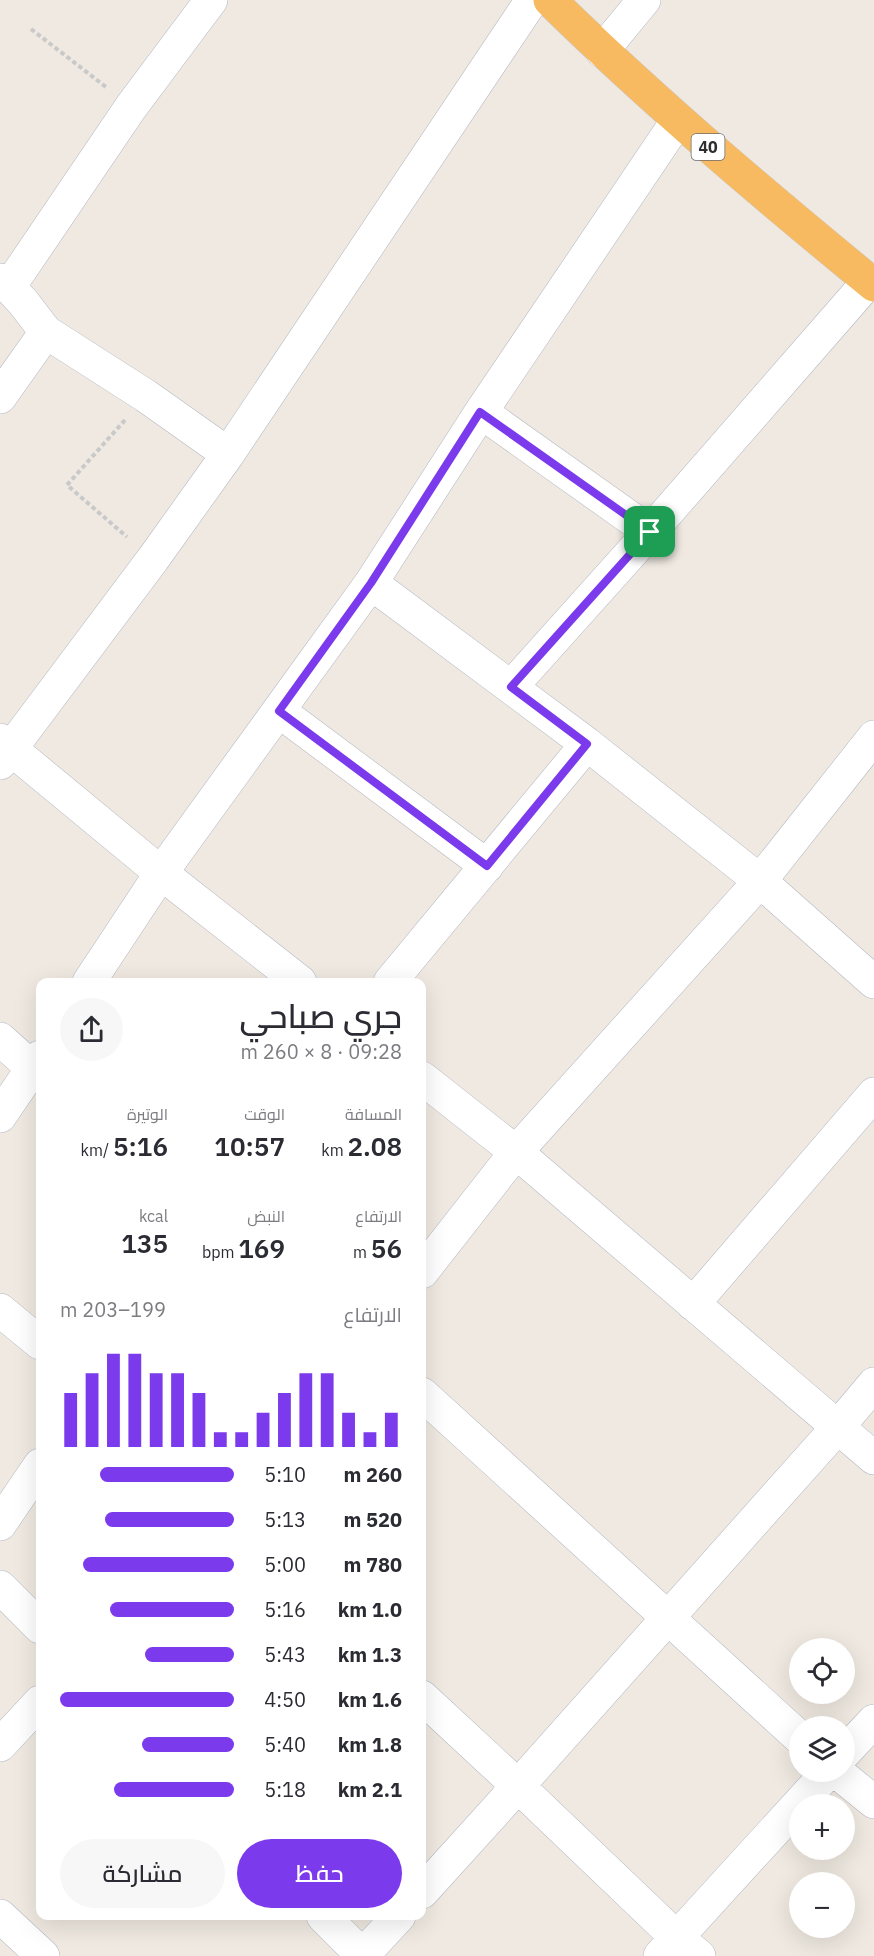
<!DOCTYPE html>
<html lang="ar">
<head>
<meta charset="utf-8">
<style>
	:root { --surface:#fff; --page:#f7f7f7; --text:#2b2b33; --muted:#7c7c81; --accent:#7c3aed }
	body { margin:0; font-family:"IBM Plex Sans",Cairo,sans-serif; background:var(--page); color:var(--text); direction:rtl; height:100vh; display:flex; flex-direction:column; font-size:22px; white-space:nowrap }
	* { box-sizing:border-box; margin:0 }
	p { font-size:20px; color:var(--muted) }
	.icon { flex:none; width:33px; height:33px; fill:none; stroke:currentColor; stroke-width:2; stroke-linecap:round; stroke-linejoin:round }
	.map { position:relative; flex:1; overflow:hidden; direction:ltr }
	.panel { position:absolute; left:36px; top:978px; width:390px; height:942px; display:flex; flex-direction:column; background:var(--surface); border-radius:12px; box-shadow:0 6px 24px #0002; direction:rtl }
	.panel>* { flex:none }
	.controls { position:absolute; left:789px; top:1638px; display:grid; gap:12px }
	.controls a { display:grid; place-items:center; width:66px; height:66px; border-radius:50%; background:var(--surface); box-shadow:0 6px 24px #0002; font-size:30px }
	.pin { position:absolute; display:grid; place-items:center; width:51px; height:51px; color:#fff; margin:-26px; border-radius:12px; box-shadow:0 3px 9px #0006 }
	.round { display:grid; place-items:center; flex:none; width:63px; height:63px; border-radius:32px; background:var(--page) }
	.head { display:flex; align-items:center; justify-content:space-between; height:102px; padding:0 24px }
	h1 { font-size:33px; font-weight:600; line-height:45px }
	.figures { display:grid; grid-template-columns:repeat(3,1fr); gap:9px; height:102px; padding:6px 24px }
	.figures div { display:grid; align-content:center }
	.figures b { font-size:26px; font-weight:600 }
	.figures small { font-size:16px; font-weight:400 }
	.figures p { font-size:16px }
	.chart { height:168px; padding:12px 24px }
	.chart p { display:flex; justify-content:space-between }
	.chart svg { width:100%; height:108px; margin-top:6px; stroke:var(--accent); stroke-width:6 }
	.action { display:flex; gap:12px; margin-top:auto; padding:12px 24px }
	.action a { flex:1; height:69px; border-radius:36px; background:var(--accent); color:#fff; font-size:24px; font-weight:600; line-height:69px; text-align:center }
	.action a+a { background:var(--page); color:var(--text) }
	ul { padding:0 24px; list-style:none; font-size:20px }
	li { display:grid; grid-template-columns:96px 72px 1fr; align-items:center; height:45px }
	li i { height:15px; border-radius:8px; background:var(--accent) }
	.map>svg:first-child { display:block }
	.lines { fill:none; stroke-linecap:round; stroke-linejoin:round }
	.minor-casing { stroke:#b4b7c1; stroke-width:34 }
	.trunk-casing { stroke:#c9c9c9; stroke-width:34 }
	.path { stroke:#c9c9c9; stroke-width:4; stroke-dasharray:4.5 3; stroke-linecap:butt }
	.minor { stroke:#fff; stroke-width:33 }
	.trunk { stroke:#f8ba60; stroke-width:33 }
	.route-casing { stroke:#fff; stroke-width:12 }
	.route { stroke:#7c3aed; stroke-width:8 }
	.labels { text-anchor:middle; stroke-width:4.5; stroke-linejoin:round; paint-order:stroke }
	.shield { fill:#fff; stroke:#6d6d6d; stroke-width:1.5 }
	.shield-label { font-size:16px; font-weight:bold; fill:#2e2e2e }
</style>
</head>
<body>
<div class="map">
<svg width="874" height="1956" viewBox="0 0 874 1956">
	<rect width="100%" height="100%" fill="#efe9e1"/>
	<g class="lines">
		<g class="minor-casing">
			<path id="minor" d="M602,51L644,0
				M0,280L9,287L23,302L46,332L146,396L228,454
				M9,287L131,107L211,0
				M0,397L46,332
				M481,412L650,532
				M371,583L587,744L760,881L874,982
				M511,687L650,532L869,281
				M279,711L487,866
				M0,740L161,873L300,982
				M0,763L153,559L228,454L532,0
				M89,982L161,873L371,583L481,412L678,120
				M390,982L587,744
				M0,1039L40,1075
				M422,1078L516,1152L874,1458
				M0,1116L40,1057
				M422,1272L516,1152L760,881L874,737
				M693,1304L874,1094
				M0,1310L40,1343
				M422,1394L800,1738
				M0,1524L40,1465
				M0,1587L40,1627
				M422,1697L518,1786L676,1937L699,1956
				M0,1745L40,1702
				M844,1753L874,1721
				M837,1772L874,1802
				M422,1892L518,1786L837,1428L874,1384
				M0,1916L43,1956
				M323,1916L363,1956
				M362,1956L399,1916
				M660,1956L828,1772"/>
		</g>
		<g class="trunk-casing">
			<path id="trunk" d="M550,0C653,101 763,194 874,285"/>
		</g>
		<path class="path" d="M31,29L106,87
			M125,420L67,485L127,537"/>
		<use href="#minor" class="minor"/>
		<use href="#trunk" class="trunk"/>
	</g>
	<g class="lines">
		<g class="route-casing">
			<path id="route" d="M480,412L650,532L511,687L587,744L487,866L279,711L371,583Z"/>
		</g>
		<use href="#route" class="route"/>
	</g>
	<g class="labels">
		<rect class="shield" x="691.5" y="134" width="33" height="26" rx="4.5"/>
		<g class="shield-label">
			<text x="708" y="153">40</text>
		</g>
	</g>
</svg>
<div class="controls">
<a><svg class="icon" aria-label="locate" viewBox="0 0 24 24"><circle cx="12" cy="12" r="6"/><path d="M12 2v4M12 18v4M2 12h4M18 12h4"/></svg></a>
<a><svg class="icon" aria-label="layers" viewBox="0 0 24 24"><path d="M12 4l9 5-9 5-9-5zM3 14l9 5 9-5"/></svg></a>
<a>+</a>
<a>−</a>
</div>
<div class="pin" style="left:650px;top:532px;background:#1e9e55"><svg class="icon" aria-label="arrive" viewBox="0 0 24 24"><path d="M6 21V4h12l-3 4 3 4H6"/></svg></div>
<section class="panel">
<div class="head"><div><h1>جري صباحي</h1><p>09:28 · 8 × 260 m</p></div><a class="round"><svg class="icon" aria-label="share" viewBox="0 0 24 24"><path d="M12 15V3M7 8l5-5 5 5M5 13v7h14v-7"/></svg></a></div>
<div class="figures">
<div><p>المسافة</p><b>2.08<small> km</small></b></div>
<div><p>الوقت</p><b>10:57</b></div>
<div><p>الوتيرة</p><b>5:16<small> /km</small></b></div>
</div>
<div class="figures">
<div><p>الارتفاع</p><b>56<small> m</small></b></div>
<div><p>النبض</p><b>169<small> bpm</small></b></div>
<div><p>kcal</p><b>135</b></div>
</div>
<div class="chart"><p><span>الارتفاع</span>199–203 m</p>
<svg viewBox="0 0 160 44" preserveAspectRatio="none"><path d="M5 44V22M15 44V14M25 44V6M35 44V6M45 44V14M55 44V14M65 44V22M75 44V38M85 44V38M95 44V30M105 44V22M115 44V14M125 44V14M135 44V30M145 44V38M155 44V30"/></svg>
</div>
<ul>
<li><b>260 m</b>5:10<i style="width:77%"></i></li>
<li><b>520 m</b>5:13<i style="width:74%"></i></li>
<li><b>780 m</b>5:00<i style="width:87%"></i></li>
<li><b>1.0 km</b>5:16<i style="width:71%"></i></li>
<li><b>1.3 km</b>5:43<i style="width:51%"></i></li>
<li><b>1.6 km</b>4:50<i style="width:100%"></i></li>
<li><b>1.8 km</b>5:40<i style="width:53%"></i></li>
<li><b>2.1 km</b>5:18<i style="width:69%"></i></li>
</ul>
<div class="action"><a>حفظ</a><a>مشاركة</a></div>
</section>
</div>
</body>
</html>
